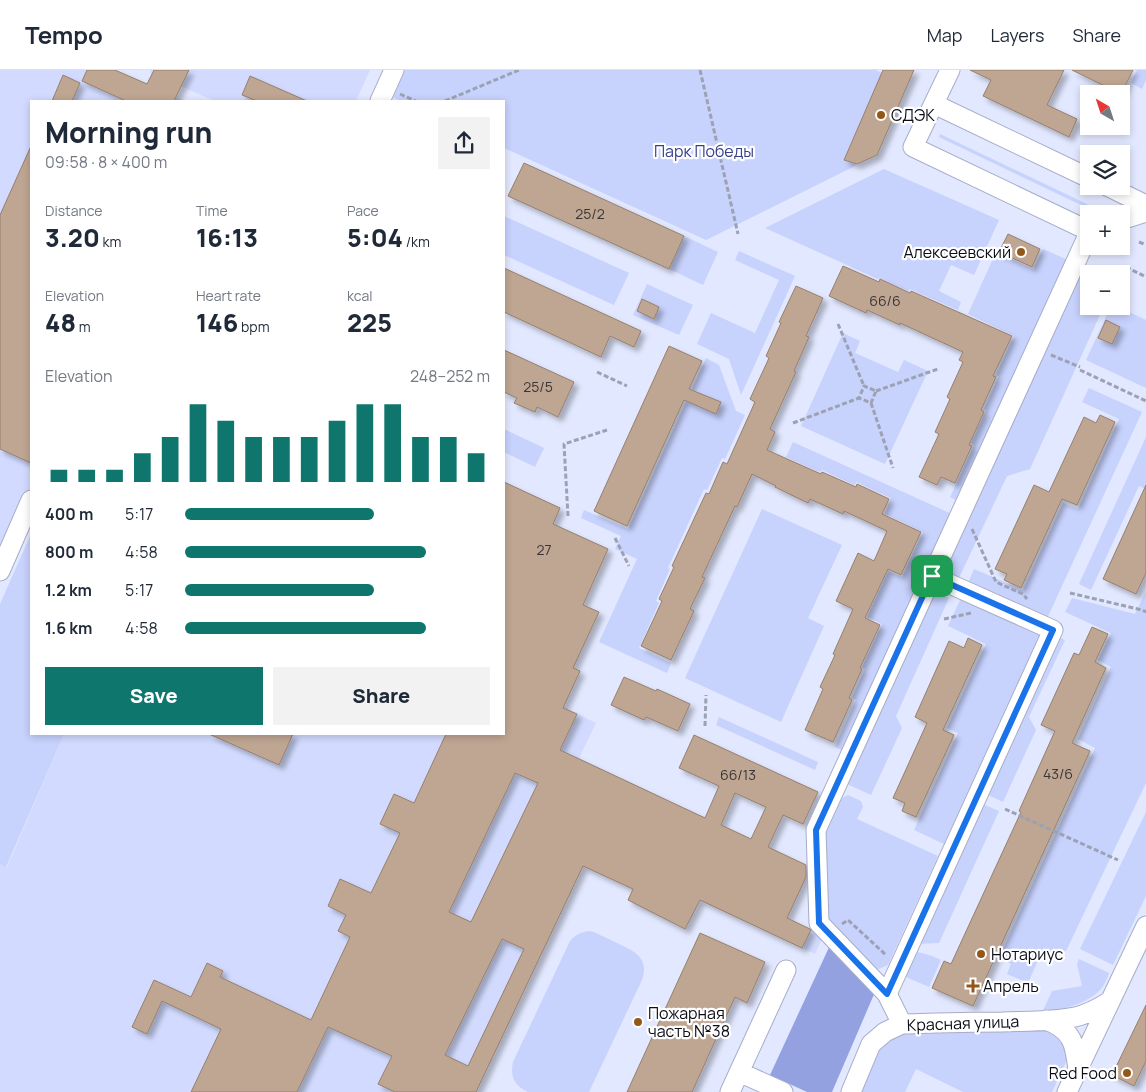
<!DOCTYPE html>
<html lang="en">
<head>
<meta charset="utf-8">
<style>
	:root { --surface:#fff; --page:#f2f2f3; --text:#1f2937; --muted:#747a83; --line:#e0e1e3; --accent:#0f766e }
	body { margin:0; font-family:Manrope,sans-serif; background:var(--page); color:var(--text); height:100vh; display:flex; flex-direction:column; font-size:19px; white-space:nowrap }
	* { box-sizing:border-box; margin:0 }
	p { font-size:16px; color:var(--muted) }
	.icon { flex:none; width:28px; height:28px; fill:none; stroke:currentColor; stroke-width:2; stroke-linecap:round; stroke-linejoin:round }
	.map { position:relative; flex:1; overflow:hidden }
	.panel { position:absolute; left:30px; top:30px; width:475px; height:635px; display:flex; flex-direction:column; background:var(--surface); border-radius:0px; box-shadow:0 2px 8px #0003 }
	.panel>* { flex:none }
	.needle { width:32px; rotate:321deg }
	.buttons { position:absolute; left:1080px; top:15px; display:grid; gap:10px }
	.buttons a { display:grid; place-items:center; width:50px; height:50px; border-radius:0px; background:var(--surface); box-shadow:0 2px 8px #0003; font-size:25px }
	.pin { position:absolute; display:grid; place-items:center; width:42px; height:42px; color:#fff; margin:-21px; border-radius:10px; box-shadow:0 2px 8px #0006 }
	.round { display:grid; place-items:center; flex:none; width:52px; height:52px; border-radius:0px; background:var(--page) }
	.head { display:flex; align-items:center; justify-content:space-between; height:85px; padding:0 15px }
	h1 { font-size:28px; font-weight:800; line-height:38px }
	.figures { display:grid; grid-template-columns:repeat(3,1fr); gap:8px; height:85px; padding:5px 15px }
	.figures div { display:grid; align-content:center }
	.figures b { font-size:25px; font-weight:800 }
	.figures small { font-size:14px; font-weight:400 }
	.figures p { font-size:14px }
	.chart { height:140px; padding:10px 15px }
	.chart p { display:flex; justify-content:space-between }
	.chart svg { width:100%; height:90px; margin-top:5px; stroke:var(--accent); stroke-width:6 }
	.action { display:flex; gap:10px; margin-top:auto; padding:10px 15px }
	.action a { flex:1; height:58px; border-radius:0px; background:var(--accent); color:#fff; font-size:20px; font-weight:800; line-height:58px; text-align:center }
	.action a+a { background:var(--page); color:var(--text) }
	ul { padding:0 15px; list-style:none; font-size:16px }
	li { display:grid; grid-template-columns:80px 60px 1fr; align-items:center; height:38px }
	li i { height:12px; border-radius:6px; background:var(--accent) }
	header { display:flex; align-items:center; gap:30px; box-sizing:border-box; height:70px; padding:0 25px; background:var(--surface); border-bottom:1px solid var(--line) }
	header strong { font-size:24px }
	nav { display:flex; gap:28px; margin-inline-start:auto; font-size:18px }
	.map>svg:first-child { display:block }
	.built { fill:#d2dbff }
	.green { fill:#c7d2fd }
	.forest { fill:#94a1e1 }
	.building { fill:#bfa693; stroke:#977f6c; fill-rule:evenodd; filter:url(#shadow) }
	.lines { fill:none; stroke-linecap:round; stroke-linejoin:round }
	.minor-casing { stroke:#a6adc8; stroke-width:21 }
	.path { stroke:#9ca1b3; stroke-width:3; stroke-dasharray:5 2.5; stroke-linecap:butt }
	.minor { stroke:#fff; stroke-width:19 }
	.route-casing { stroke:#fff; stroke-width:10 }
	.route { stroke:#1a73e8; stroke-width:6 }
	.poi-dot { fill:#94571a; stroke:#fff; stroke-width:2 }
	.labels { text-anchor:middle; stroke-width:4.5; stroke-linejoin:round; paint-order:stroke }
	.number-label { font-size:14px; fill:#393436 }
	.poi-label { font-size:16px; fill:#0c0e17; stroke:#fff; text-anchor:start }
	.park-label { font-size:16px; fill:#37408b; stroke:#fff }
	.street-label { font-size:16px; fill:#0c0e17; stroke:#fff }
</style>
</head>
<body>
<header>
<strong>Tempo</strong>
<nav><a>Map</a><a>Layers</a><a>Share</a></nav>
</header>
<div class="map">
<svg width="1146" height="1022" viewBox="0 0 1146 1022">
	<defs>
		<filter id="shadow"><feDropShadow dx="4.5" dy="4.5" stdDeviation="2.5" flood-color="#0004"/></filter>
	</defs>
	<rect width="100%" height="100%" fill="#e2e8ff"/>
	<path class="built" d="M0,0H115L185,31H31V416L0,485Z
		M151,0H370L356,31H215L150,3Z
		M504,412L560,438L553,454L608,479L583,535L599,542L574,598L580,601L564,637L596,653L579,688L811,798L787,848L824,865L815,884L591,779L476,1022H0V794L7,797L64,664H504Z"/>
	<path class="green" d="M404,0H876L882,3L844,89L857,95L706,170L504,78V31H401L393,27Z
		M1137,0H1146V10L1142,19L1131,13Z
		M940,64L1089,135L1087,138L939,67Z
		M884,99L999,150L974,205L951,195L939,221L961,232L958,240L910,219L908,221L879,208L878,209L765,158Z
		M504,146L629,203L614,235L504,185Z
		M684,166L718,182L703,215L669,199Z
		M1043,179L1070,191L960,432L950,427L974,375L971,373L986,340L984,339L999,306L996,305L1014,266L968,244L996,182L1033,199Z
		M739,181L795,206L741,325L729,289L697,274L711,243L755,263L779,210L735,190Z
		M1080,204L1089,208V236H1104L1030,399L1007,406L958,510L943,503Z
		M647,214L693,235L679,265L633,245Z
		M1111,236H1117L1146,250V318L1086,290Z
		M843,263L860,271L855,283L898,302L904,290L928,301L885,394L801,356Z
		M706,288L719,295L736,341L745,345L725,389L722,388L707,420L704,419L668,498L670,499L656,531L659,533L639,578L671,593L667,603L599,572L637,489L615,479L621,466L581,448L584,440L628,459Z
		M1089,318L1142,342L1045,553L966,518L974,499L1023,520L1063,433L1078,439L1119,349L1082,332Z
		M504,359L544,378L535,397L504,382Z
		M1146,367V419L1139,416L1091,520L1079,514Z
		M793,372L954,445L846,682L835,677L856,630L852,628L865,599L862,597L882,554L867,547L888,501L902,507L923,462L885,444L891,428L856,412L855,415L822,400L820,402L786,387Z
		M762,439L842,475L808,548L824,556L781,652L685,608Z
		M31,464V664H64L6,797L0,794V534Z
		M1146,521V713L1066,881L1039,888L1028,913L1007,904L1011,894L999,888L1095,678L1078,669L1111,597L1098,590L1111,563L1065,542L1072,528L1135,544Z
		M935,522L949,528L896,646L902,658L871,725L847,714Z
		M962,526L1041,562L944,774L914,760L958,663L947,658L986,574L948,556Z
		M1054,565L1065,570L1029,647L1036,660L1003,732L982,722Z
		M719,647L818,692L815,700L716,655Z
		M848,725L861,731L863,737L857,749L938,786L888,895L874,901L827,850L825,765L842,728Z
		M978,732L999,741L939,873L913,874Z
		M1146,742V826L1113,895L1080,879Z
		M589,861L594,862C602,866 611,870 619,874C636,882 649,888 642,910L589,1022H528C514,1016 510,1006 513,992L570,871C575,865 581,862 589,861Z
		M910,880L932,886L941,890L929,917L899,904Z
		M1079,889L1109,903C1107,909 1104,916 1100,920C1087,934 1060,940 1042,943L1052,921L1082,916L1077,894Z
		M1043,957L1062,969L1067,982L1066,992L1052,1022H963L916,999L905,1022H859L877,977L902,961Z"/>
	<path class="forest" d="M831,873L875,922L832,1022H807L770,1005Z"/>
	<path class="building" d="M87,0H115L147,14L154,0H189L174,31H126L82,11Z
		M883,0H914L877,85L857,94L844,90Z
		M970,0H1064L1047,35L1077,49L1069,67L983,26L991,10Z
		M1072,0H1133L1121,24Z
		M63,5L80,13L72,31H52Z
		M250,6L307,31H257L242,25Z
		M31,76V393L0,379V145Z
		M524,93L684,166L669,199L508,126Z
		M1008,164L1040,179L1032,197L999,182Z
		M843,196L879,212L880,209L910,223L911,221L1012,266L993,306L996,307L981,340L984,342L969,375L972,376L955,413L941,407L937,415L919,407L939,364L935,362L950,329L947,327L963,292L959,290L963,282L900,253V255L867,240L866,243L829,226Z
		M504,198L641,261L634,277L610,266L601,287L504,242Z
		M796,216L823,228L806,266L809,267L794,301L796,302L770,359L775,362L767,380L821,404L822,402L856,417L857,414L889,429L882,444L921,462L901,505L888,499L865,548L880,555L860,598L862,599L849,628L852,630L833,672L805,660L823,619L820,617L835,585L833,584L853,539L836,531L858,483L874,491L887,461L844,441L843,444L810,429L808,433L775,417L776,416L752,404L737,437L735,436L702,507L705,508L690,539L694,541L671,590L641,576L662,531L659,529L674,497L672,496L706,423L709,424L723,392L727,394L755,332L750,329L769,288L766,286L781,253L779,252Z
		M642,229L659,237L654,249L637,241Z
		M1106,250L1120,257L1112,274L1098,268Z
		M669,276L702,291L689,319L721,332L716,344L684,330L627,456L594,441Z
		M504,280L574,312L558,347L537,337L535,342L514,333L517,328L504,322Z
		M1100,345L1115,352L1077,435L1062,429L1021,518L1004,510L1007,504L995,499L1034,415L1049,422L1084,347L1096,353Z
		M504,412L560,438L553,454L608,479L583,535L599,542L573,598L580,601L563,638L577,644L560,680L705,748L719,716L679,698L694,665L818,722L803,754L783,745L768,777L806,795V807L787,848L810,859L811,860L802,878L700,830L685,859L628,830L633,819L583,796L476,1022H395L378,1014L392,986L328,957L297,1022H191L221,959L162,931L147,964L132,957L154,910L191,927L207,893L223,901L220,907L311,950L350,867L338,861L346,845L328,836L340,809L371,823L400,763L380,754L394,724L414,733L446,664H504ZM515,703L538,713L471,852L449,842ZM735,723L766,737L751,769L721,755ZM502,869L524,879L468,996L445,985Z
		M1146,415V503L1136,524L1103,509Z
		M1092,557L1108,564L1095,592L1106,598L1072,673L1090,681L973,936L932,918L944,891L951,894L1021,742L1019,741L1055,661L1041,655L1074,583L1079,585Z
		M968,568L982,575L943,660L954,665L916,747L902,741L905,733L893,728L927,653L915,647L949,571L964,578Z
		M624,607L656,621L657,619L690,634L678,661L646,647L644,650L611,635Z
		M209,664H293L279,695Z
		M700,863L765,892L747,933L735,927L692,1022H627Z
		M1146,935V991L1134,1016L1112,1005Z"/>
	<g class="lines">
		<g class="minor-casing">
			<path id="minor" d="M950,0L913,77L1089,161
				M380,31L394,0
				M934,34L1089,108
				M1107,116L1146,135
				M1121,150L1146,142
				M0,501L31,430
				M887,924L1053,560L932,506
				M1046,950C1073,960 1075,974 1078,1000
				M902,954L887,924L819,853L816,760L1089,163
				M739,1002L783,1022
				M730,1022L786,900
				M851,1022L871,974L885,962L902,954C936,953 969,952 1002,952C1026,951 1051,952 1075,947C1088,944 1099,938 1110,931
				M1067,1022L1146,856"/>
		</g>
		<path class="path" d="M700,0L738,164
			M400,24L416,31
			M445,31L519,0
			M1139,172L1146,175
			M1126,197L1146,207
			M838,254L864,316
			M1051,285L1080,297
			M1080,300L1146,331
			M597,302L627,316
			M876,321L938,299
			M871,333L893,398
			M793,353L859,328L864,316L876,321L871,333L859,328
			M568,446L564,374L607,360
			M972,459L996,512L1023,524L1027,529
			M615,468L629,496
			M1070,523L1142,540L1146,542
			M944,549L971,543
			M705,656L706,625
			M1005,739L1118,790
			M842,854L848,850L886,885"/>
		<use href="#minor" class="minor"/>
	</g>
	<g class="lines">
		<g class="route-casing">
			<path id="route" d="M932,506L1053,560L887,924L819,853L816,760Z"/>
		</g>
		<use href="#route" class="route"/>
	</g>
	<g class="poi-dot">
		<circle cx="881" cy="45" r="5"/>
		<circle cx="1021" cy="182" r="5"/>
		<circle cx="981" cy="884" r="5"/>
		<path d="M970.5 908.5h5v5h5v5h-5v5h-5v-5h-5v-5h5z"/>
		<circle cx="638" cy="952" r="5"/>
		<circle cx="1127" cy="1003" r="5"/>
	</g>
	<g class="labels">
		<g class="number-label">
			<text x="590" y="149">25/2</text>
			<text x="885" y="236">66/6</text>
			<text x="538" y="322">25/5</text>
			<text x="544" y="485">27</text>
			<text x="1058" y="709">43/6</text>
			<text x="738" y="710">66/13</text>
		</g>
		<g class="poi-label">
			<text x="891" y="51">СДЭК</text>
			<text x="1011" y="188" text-anchor="end">Алексеевский</text>
			<text x="991" y="890">Нотариус</text>
			<text x="983" y="922">Апрель</text>
			<text x="648" y="949">Пожарная<tspan x="648" dy="18">часть №38</tspan></text>
			<text x="1117" y="1009" text-anchor="end">Red Food</text>
		</g>
		<g class="park-label">
			<text x="704" y="87">Парк Победы</text>
		</g>
		<g class="street-label">
			<text transform="translate(963 953) rotate(-2)" y="6">Красная улица</text>
		</g>
	</g>
</svg>
<div class="buttons">
<a><svg class="needle" viewBox="-14 -14 28 28"><path d="M0-13l5 13h-10z" fill="#e53935"/><path d="M0 13l5-13h-10z" fill="#747a83"/></svg></a>
<a><svg class="icon" aria-label="layers" viewBox="0 0 24 24"><path d="M12 4l9 5-9 5-9-5zM3 14l9 5 9-5"/></svg></a>
<a>+</a>
<a>−</a>
</div>
<div class="pin" style="left:932px;top:506px;background:#1e9e55"><svg class="icon" aria-label="arrive" viewBox="0 0 24 24"><path d="M6 21V4h12l-3 4 3 4H6"/></svg></div>
<section class="panel">
<div class="head"><div><h1>Morning run</h1><p>09:58 · 8 × 400 m</p></div><a class="round"><svg class="icon" aria-label="share" viewBox="0 0 24 24"><path d="M12 15V3M7 8l5-5 5 5M5 13v7h14v-7"/></svg></a></div>
<div class="figures">
<div><p>Distance</p><b>3.20<small> km</small></b></div>
<div><p>Time</p><b>16:13</b></div>
<div><p>Pace</p><b>5:04<small> /km</small></b></div>
</div>
<div class="figures">
<div><p>Elevation</p><b>48<small> m</small></b></div>
<div><p>Heart rate</p><b>146<small> bpm</small></b></div>
<div><p>kcal</p><b>225</b></div>
</div>
<div class="chart"><p><span>Elevation</span>248–252 m</p>
<svg viewBox="0 0 160 44" preserveAspectRatio="none"><path d="M5 44V38M15 44V38M25 44V38M35 44V30M45 44V22M55 44V6M65 44V14M75 44V22M85 44V22M95 44V22M105 44V14M115 44V6M125 44V6M135 44V22M145 44V22M155 44V30"/></svg>
</div>
<ul>
<li><b>400 m</b>5:17<i style="width:62%"></i></li>
<li><b>800 m</b>4:58<i style="width:79%"></i></li>
<li><b>1.2 km</b>5:17<i style="width:62%"></i></li>
<li><b>1.6 km</b>4:58<i style="width:79%"></i></li>
</ul>
<div class="action"><a>Save</a><a>Share</a></div>
</section>
</div>
</body>
</html>
